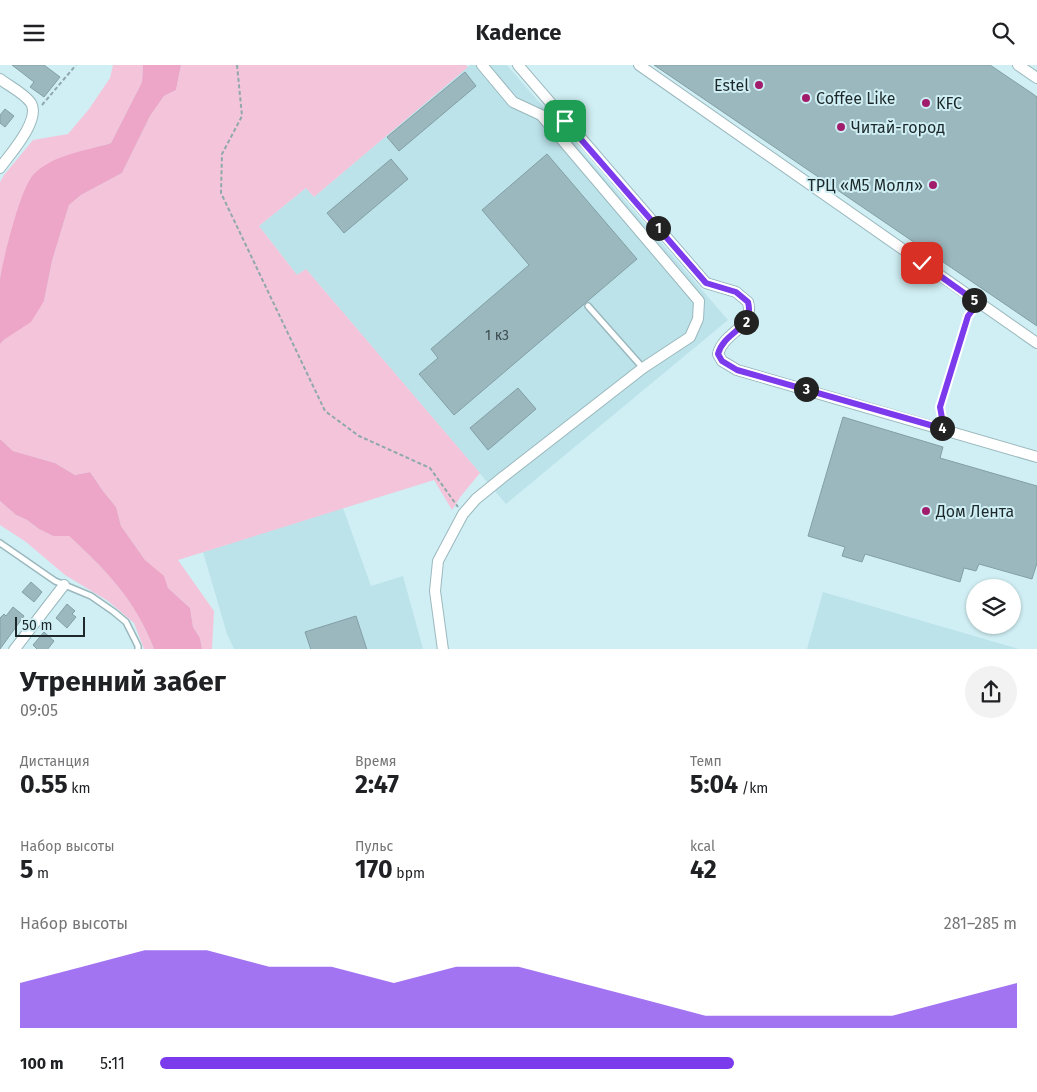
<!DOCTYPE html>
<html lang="ru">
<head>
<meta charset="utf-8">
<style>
	:root { --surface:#fff; --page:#f2f2f2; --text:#202124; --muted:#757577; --accent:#7c3aed }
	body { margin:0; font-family:"Fira Sans",sans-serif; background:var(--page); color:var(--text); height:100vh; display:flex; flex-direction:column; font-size:19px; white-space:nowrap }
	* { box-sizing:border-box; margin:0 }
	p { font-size:16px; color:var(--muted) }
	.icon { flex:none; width:28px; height:28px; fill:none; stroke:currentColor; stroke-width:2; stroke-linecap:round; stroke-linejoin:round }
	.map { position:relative; height:584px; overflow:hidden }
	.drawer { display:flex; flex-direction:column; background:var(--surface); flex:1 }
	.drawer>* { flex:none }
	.tools { position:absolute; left:966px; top:514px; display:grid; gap:10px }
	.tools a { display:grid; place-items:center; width:55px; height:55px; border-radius:50%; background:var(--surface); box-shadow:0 1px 4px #0004; font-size:25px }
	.scale { position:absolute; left:15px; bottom:12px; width:70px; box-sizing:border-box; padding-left:5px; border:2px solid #1c282a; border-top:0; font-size:14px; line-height:18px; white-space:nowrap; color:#1c282a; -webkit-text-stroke:4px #d0eff4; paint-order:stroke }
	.pin { position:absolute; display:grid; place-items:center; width:42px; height:42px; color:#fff; margin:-21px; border-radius:10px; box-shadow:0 2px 8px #0006 }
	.km { position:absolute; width:25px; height:25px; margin:-12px; border-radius:50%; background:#222; color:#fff; font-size:14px; line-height:25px; text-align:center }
	.round { display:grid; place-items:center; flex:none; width:52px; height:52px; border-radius:26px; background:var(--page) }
	.head { display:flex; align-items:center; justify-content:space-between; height:85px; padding:0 20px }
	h1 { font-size:28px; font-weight:700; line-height:38px }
	.figures { display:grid; grid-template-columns:repeat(3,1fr); gap:8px; height:85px; padding:5px 20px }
	.figures div { display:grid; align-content:center }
	.figures b { font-size:25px; font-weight:700 }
	.figures small { font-size:14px; font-weight:400 }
	.figures p { font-size:14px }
	.chart { height:140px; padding:10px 20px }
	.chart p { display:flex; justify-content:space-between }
	.chart svg { width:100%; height:90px; margin-top:5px; fill:var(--accent); opacity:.7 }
	ul { padding:0 20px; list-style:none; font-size:16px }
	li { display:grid; grid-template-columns:80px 60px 1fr; align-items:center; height:38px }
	li i { height:12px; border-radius:6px; background:var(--accent) }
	header { display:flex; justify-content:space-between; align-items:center; height:65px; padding:0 20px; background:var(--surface); font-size:22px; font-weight:700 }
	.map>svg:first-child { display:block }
	.built { fill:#bce3ea }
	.green { fill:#f4c5da }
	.water { fill:#eda6c8 }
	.building { fill:#9bb8be; stroke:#829fa4 }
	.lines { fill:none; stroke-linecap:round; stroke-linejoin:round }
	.lane-casing { stroke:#9ab8bd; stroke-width:8 }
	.street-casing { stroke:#9ab8bd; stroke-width:12 }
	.path { stroke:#90a8ac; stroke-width:2; stroke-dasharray:4 2.5; stroke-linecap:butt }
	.lane { stroke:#fff; stroke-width:5 }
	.street { stroke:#fff; stroke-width:10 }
	.route-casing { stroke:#fff; stroke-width:10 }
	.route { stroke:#7c3aed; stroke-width:6 }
	.poi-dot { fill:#a11d6c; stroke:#d0eff4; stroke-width:2 }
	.labels { text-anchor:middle; stroke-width:4; stroke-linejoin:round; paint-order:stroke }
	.number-label { font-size:14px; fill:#3c4c4f }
	.poi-label { font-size:16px; fill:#1c282a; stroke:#d0eff4; text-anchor:start }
</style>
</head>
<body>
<header><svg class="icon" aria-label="menu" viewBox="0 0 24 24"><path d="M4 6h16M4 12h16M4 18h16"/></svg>Kadence<svg class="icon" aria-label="search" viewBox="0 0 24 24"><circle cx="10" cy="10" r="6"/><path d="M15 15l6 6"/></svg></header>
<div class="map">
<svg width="1037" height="585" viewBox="0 0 1037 585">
	<rect width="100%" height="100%" fill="#d0eff4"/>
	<path class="built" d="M470,0H507L728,255L506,439L306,204L297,210L259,161L306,123L314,132Z
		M343,443L371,521L403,511L423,584H234L227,569L203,487Z
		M823,527L1019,584H807Z"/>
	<path class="green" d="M113,0H143L142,17L111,78L87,85L21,136L8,178L0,213V117L4,110L33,75L68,69L89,44L110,13Z
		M181,0H466L468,2L314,132L306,123L259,161L297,210L306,204L480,408L461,431L452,445L434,415L178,495L214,546L212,584H202L200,573L193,562L190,543L168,523L163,511L145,495L121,461L116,442L103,426L90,407L75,410L55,398L13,386L0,374V279L44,236L52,196L69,140L81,130L122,108L150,51L164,31L176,25Z
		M0,436L16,450L27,455L39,464L53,471H69C106,505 136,536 154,584H144L134,558L108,536L65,510L26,477L0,460Z"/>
	<path class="water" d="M143,0H181L176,25L164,31L150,51L122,108L81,130L69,140L52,196L44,236L31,257L5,274L0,279C0,260 0,232 0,214C3,194 21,121 34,109C54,89 86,86 111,78L142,17Z
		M0,374L13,386L55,398L75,410L90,407L103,426L116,442L121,461L145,495L164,511L168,523L190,543L193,562L200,573L202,584H154C136,536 106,505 69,471H53L39,464L27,455L16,450L0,436Z"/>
	<path class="building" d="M12,0H44L60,12L44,32L30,22L34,17Z
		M654,0H990L1033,29L1037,32V261Z
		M465,7L476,21L399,86L387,72Z
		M5,44L14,51L5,62L0,58V50Z
		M547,89L637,194L454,350L419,309L438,293L431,284L529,200L482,145Z
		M391,94L408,114L344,168L327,148Z
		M518,323L536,344L488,385L470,363Z
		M843,352L943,382L940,393L1037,421V498L1032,514L979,499L976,506L964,503L960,517L865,489L862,497L842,491L845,482L808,471Z
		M31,517L42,527L34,537L22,527Z
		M67,539L75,546L72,549L76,552L67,563L56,553Z
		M13,542L24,551L0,584V553L4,549L6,551Z
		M356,551L367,585H311L305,567Z
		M44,567L54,576L47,585H38L33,580Z"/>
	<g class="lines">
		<g class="lane-casing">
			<path id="lane" d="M588,241L643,303
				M944,364L940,342L968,251L978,238
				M0,478L55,516L91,531L114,547L126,557L138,581V585"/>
		</g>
		<g class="street-casing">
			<path id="street" d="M518,0L706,218L736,227L748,237C755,263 724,266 718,289L722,296L737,305L1037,392
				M639,0L1037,278
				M1018,0L1037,13
				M0,14C9,21 24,28 31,38C41,55 10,89 0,103
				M14,585L64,520
				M443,585L435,526L438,496L463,449L476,434L503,412L643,303L690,272L698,254L699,236L541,50L513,37L482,0"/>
		</g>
		<path class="path" d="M237,0L242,51L222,89L221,128L325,346L359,371L430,403L458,442
			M42,40L76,0"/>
		<use href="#lane" class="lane"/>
		<use href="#street" class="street"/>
	</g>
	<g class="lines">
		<g class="route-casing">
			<path id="route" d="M565,56L706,218L736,227L748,237C755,264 724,266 718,289L722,296L737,305L944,364L940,342L968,251L978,238L922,198"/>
		</g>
		<use href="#route" class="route"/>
	</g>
	<g class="poi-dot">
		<circle cx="759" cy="20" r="5"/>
		<circle cx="806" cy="33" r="5"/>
		<circle cx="926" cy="38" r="5"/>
		<circle cx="841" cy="62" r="5"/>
		<circle cx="933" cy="120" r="5"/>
		<circle cx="926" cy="446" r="5"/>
	</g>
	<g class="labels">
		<g class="number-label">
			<text x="497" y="275">1 к3</text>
		</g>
		<g class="poi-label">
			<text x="749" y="26" text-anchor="end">Estel</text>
			<text x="816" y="39">Coffee Like</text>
			<text x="936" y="44">KFC</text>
			<text x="851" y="68">Читай-город</text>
			<text x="923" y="126" text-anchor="end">ТРЦ «М5 Молл»</text>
			<text x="936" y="452">Дом Лента</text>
		</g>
	</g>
</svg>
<div class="tools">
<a><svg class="icon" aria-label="layers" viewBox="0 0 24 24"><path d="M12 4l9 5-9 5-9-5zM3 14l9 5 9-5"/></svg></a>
</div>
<div class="scale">50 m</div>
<div class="pin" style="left:565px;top:56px;background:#1e9e55"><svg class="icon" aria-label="arrive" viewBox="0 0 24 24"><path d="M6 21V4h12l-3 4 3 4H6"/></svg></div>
<div class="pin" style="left:922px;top:198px;background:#d93025"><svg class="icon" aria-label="check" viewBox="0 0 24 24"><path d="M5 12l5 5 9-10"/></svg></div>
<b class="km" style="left:658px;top:163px">1</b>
<b class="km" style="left:746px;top:257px">2</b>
<b class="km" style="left:806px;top:324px">3</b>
<b class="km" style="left:942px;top:363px">4</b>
<b class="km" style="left:974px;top:235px">5</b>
</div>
<section class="drawer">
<div class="head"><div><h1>Утренний забег</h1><p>09:05</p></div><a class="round"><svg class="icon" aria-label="share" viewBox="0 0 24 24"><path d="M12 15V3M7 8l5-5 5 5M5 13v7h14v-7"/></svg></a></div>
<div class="figures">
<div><p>Дистанция</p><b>0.55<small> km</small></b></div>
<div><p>Время</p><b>2:47</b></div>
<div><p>Темп</p><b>5:04<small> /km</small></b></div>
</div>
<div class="figures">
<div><p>Набор высоты</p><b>5<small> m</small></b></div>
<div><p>Пульс</p><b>170<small> bpm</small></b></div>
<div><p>kcal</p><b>42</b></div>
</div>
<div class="chart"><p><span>Набор высоты</span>281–285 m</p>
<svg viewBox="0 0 160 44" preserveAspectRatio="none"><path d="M0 44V22L10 14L20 6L30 6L40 14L50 14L60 22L70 14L80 14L90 22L100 30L110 38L120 38L130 38L140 38L150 30L160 22V44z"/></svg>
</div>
<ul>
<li><b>100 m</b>5:11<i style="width:67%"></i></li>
</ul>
</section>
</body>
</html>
